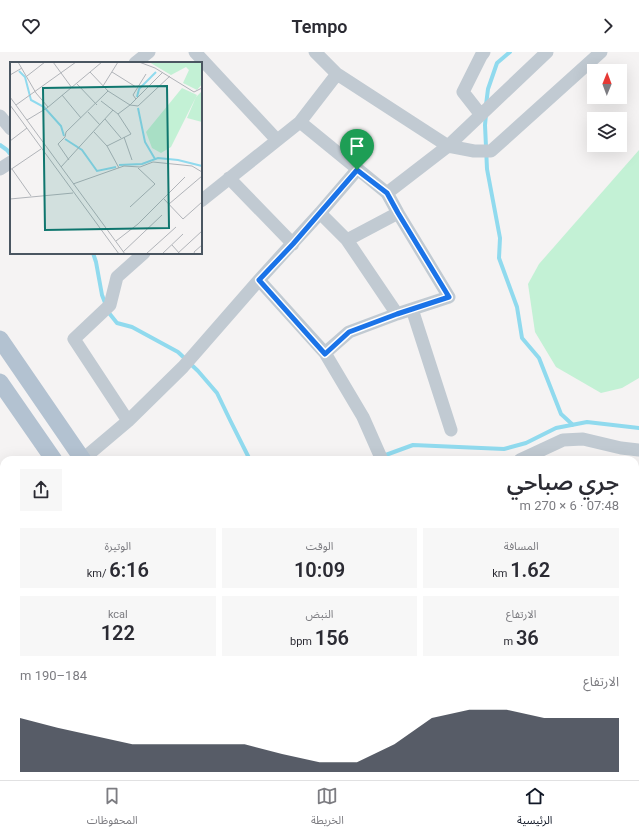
<!DOCTYPE html>
<html lang="ar">
<head>
<meta charset="utf-8">
<style>
	:root { --surface:#fff; --page:#f7f7f7; --text:#2b2b33; --muted:#7c7c81; --line:#e1e1e2; --accent:#111827 }
	body { margin:0; font-family:Roboto,"Noto Sans Arabic",sans-serif; background:var(--page); color:var(--text); direction:rtl; height:100vh; display:flex; flex-direction:column; font-size:15px; white-space:nowrap }
	* { box-sizing:border-box; margin:0 }
	p { font-size:13px; color:var(--muted) }
	.icon { flex:none; width:22px; height:22px; fill:none; stroke:currentColor; stroke-width:2; stroke-linecap:round; stroke-linejoin:round }
	.map { position:relative; flex:1; overflow:hidden; direction:ltr }
	.drawer { position:absolute; left:0px; top:404px; width:639px; height:324px; display:flex; flex-direction:column; background:var(--surface); border-radius:12px 12px 0 0; box-shadow:0 4px 16px #0002; direction:rtl }
	.drawer>* { flex:none }
	.needle { width:26px; rotate:1deg }
	.tools { position:absolute; left:587px; top:12px; display:grid; gap:8px }
	.tools a { display:grid; place-items:center; width:40px; height:40px; border-radius:0px; background:var(--surface); box-shadow:0 4px 16px #0002; font-size:20px }
	.pin { position:absolute; display:grid; place-items:center; width:34px; height:34px; color:#fff; margin:-41px -17px; border-radius:50% 50% 50% 0; rotate:-45deg; box-shadow:0 0 4px #0007 }
	.pin .icon { rotate:45deg }
	.round { display:grid; place-items:center; flex:none; width:42px; height:42px; border-radius:0px; background:var(--page) }
	.summary { display:flex; align-items:center; justify-content:space-between; height:68px; padding:0 20px }
	h1 { font-size:22px; font-weight:600; line-height:30px }
	.figures { display:grid; grid-template-columns:repeat(3,1fr); gap:6px; height:68px; padding:4px 20px }
	.figures div { display:grid; align-content:center; border-radius:0px; background:var(--page); text-align:center }
	.figures b { font-size:20px; font-weight:600 }
	.figures small { font-size:11px; font-weight:400 }
	.figures p { font-size:11px }
	.chart { height:112px; padding:8px 20px }
	.chart p { display:flex; justify-content:space-between }
	.chart svg { width:100%; height:72px; margin-top:4px; fill:var(--accent); opacity:.7 }
	header { display:flex; justify-content:space-between; align-items:center; height:52px; padding:0 20px; background:var(--surface); font-size:18px; font-weight:600 }
	.tabs { display:flex; justify-content:space-around; align-items:center; height:56px; border-top:1px solid var(--line); background:var(--surface); font-size:11px; color:var(--muted) }
	.tabs a { display:grid; justify-items:center; gap:2px }
	.tabs .current { color:var(--accent) }
	.map>svg:first-child { display:block }
	.green { fill:#c3f1d5 }
	.lines { fill:none; stroke-linecap:round; stroke-linejoin:round }
	.stream { stroke:#90daee; stroke-width:4 }
	.path { stroke:#7ad0a6; stroke-width:2.5; stroke-dasharray:3 2; stroke-linecap:butt }
	.minor { stroke:#c1cad2; stroke-width:13 }
	.major { stroke:#b3c2d1; stroke-width:17 }
	.route-casing { stroke:#fff; stroke-width:8 }
	.route { stroke:#1a73e8; stroke-width:5 }
	.inset-river { fill:none; stroke:#90daee; stroke-width:2 }
	.inset-road { fill:none; stroke:#b1b4b9; stroke-width:1 }
	.view { fill:#0f766e; fill-opacity:0.15; stroke:#0f766e; stroke-width:2 }
	.inset-edge { fill:none; stroke:#4a5661; stroke-width:2 }
</style>
</head>
<body>
<header><svg class="icon" aria-label="forward" viewBox="0 0 24 24"><path d="M9 5l7 7-7 7"/></svg>Tempo<svg class="icon" aria-label="heart" viewBox="0 0 24 24"><path d="M12 20l-8-8c-3-5 5-10 8-4 3-6 11-1 8 4z"/></svg></header>
<div class="map">
<svg width="639" height="728" viewBox="0 0 639 728">
	<rect width="100%" height="100%" fill="#f5f3f3"/>
	<path class="green" d="M639,98V326L622,336L601,341L556,315L535,280L528,232L539,212Z"/>
	<g class="lines">
		<path class="stream" d="M486,53L488,37L497,11L510,0
			M486,62L485,73L487,117L500,186L499,206L517,255L522,286L539,306L561,362L573,373
			M0,93L7,98L11,103
			M93,201L96,210L102,243L109,261L117,271L132,275L178,300L198,319L217,341L230,368L250,408
			M372,408L413,393L504,397L526,391L556,376L587,370L639,376"/>
		<path class="path" d="M71,728L72,724"/>
		<path class="minor" d="M195,0L277,88
			M315,0L337,22L448,94L547,0
			M135,11L149,0
			M481,63L463,40L481,4L484,0
			M0,64L11,77
			M300,70L387,141L398,161L449,245L397,262L349,280L325,301
			M0,117L11,110
			M229,126L293,192
			M387,141L448,94L474,99H491L601,0
			M201,149L300,70L337,22
			M320,161L347,188L397,262
			M347,188L398,161
			M259,228L325,301L363,365L382,408
			M412,257L451,378
			M128,369L74,287L110,253L117,225L144,201
			M83,407L128,369L183,315L259,228L320,161L357,118
			M520,408L563,388L583,387L621,396L639,398
			M0,552H4
			M635,554L639,551
			M635,602L639,606
			M494,724L497,728
			M449,728L455,724
			M530,728L534,724"/>
		<path class="major" d="M0,287L83,408
			M0,330L54,408
			M280,724L283,728
			M309,724L312,728"/>
	</g>
	<g class="lines">
		<g class="route-casing">
			<path id="route" d="M357,118L387,141L398,161L449,245L397,262L349,280L325,302L259,228L293,192Z"/>
		</g>
		<use href="#route" class="route"/>
	</g>
	<g transform="translate(10 10)">
		<rect width="192" height="192" fill="#f5f3f3"/>
		<path d="M139,0H192V22L187,28L173,21L179,8L176,5L161,13ZM172,26L187,33L161,85L151,91L142,86L136,70ZM192,29V60L177,56L186,35Z" fill="#c3f1d5"/>
		<path class="inset-river" d="M9,9L15,15L21,38L34,45L51,64L54,74M127,35L129,27L146,10M128,46L135,80L145,97M55,77L72,88L87,109L106,105M109,103L132,102L148,96L168,98L192,104"/>
		<path class="inset-road" d="M8,0L26,31L38,45M43,0L62,26M129,0L145,6L184,30L192,26M80,10L98,29L120,43L153,10M102,10L126,25M0,13L12,6M17,14L35,0M67,22L87,43M93,24L108,0M52,33L71,56M0,35L115,192M126,37L123,33L136,12M91,39L108,52L121,72L97,84M0,43L109,192M6,43L66,0M78,50L90,63M108,52L120,43L128,44L160,14M95,57L111,76M17,58L37,46L92,0M84,70L97,84L109,106M114,75L122,98M0,79L17,66M59,98L48,82L55,75L56,70L98,29M51,105L103,48M2,107L21,134M0,108L31,87M63,122L114,104L130,105L143,100L182,104L192,110M153,136L173,157L192,140M0,137L63,131M159,142L192,114M120,145L145,122L128,106M106,179L128,162L175,115M162,183L170,192M113,190L152,153M136,192L166,165M152,192L173,172M167,192L192,169M185,192L184,190L192,183"/>
		<path class="view" d="M157,24L159,166L35,168L33,26Z"/>
		<rect width="192" height="192" class="inset-edge"/>
	</g>
</svg>
<div class="tools">
<a><svg class="needle" viewBox="-14 -14 28 28"><path d="M0-13l5 13h-10z" fill="#e53935"/><path d="M0 13l5-13h-10z" fill="#7c7c81"/></svg></a>
<a><svg class="icon" aria-label="layers" viewBox="0 0 24 24"><path d="M12 4l9 5-9 5-9-5zM3 14l9 5 9-5"/></svg></a>
</div>
<div class="pin" style="left:357px;top:118px;background:#1e9e55"><svg class="icon" aria-label="arrive" viewBox="0 0 24 24"><path d="M6 21V4h12l-3 4 3 4H6"/></svg></div>
<section class="drawer">
<div class="summary"><div><h1>جري صباحي</h1><p>07:48 · 6 × 270 m</p></div><a class="round"><svg class="icon" aria-label="share" viewBox="0 0 24 24"><path d="M12 15V3M7 8l5-5 5 5M5 13v7h14v-7"/></svg></a></div>
<div class="figures">
<div><p>المسافة</p><b>1.62<small> km</small></b></div>
<div><p>الوقت</p><b>10:09</b></div>
<div><p>الوتيرة</p><b>6:16<small> /km</small></b></div>
</div>
<div class="figures">
<div><p>الارتفاع</p><b>36<small> m</small></b></div>
<div><p>النبض</p><b>156<small> bpm</small></b></div>
<div><p>kcal</p><b>122</b></div>
</div>
<div class="chart"><p><span>الارتفاع</span>184–190 m</p>
<svg viewBox="0 0 160 44" preserveAspectRatio="none"><path d="M0 44V11L10 17L20 22L30 27L40 27L50 27L60 27L70 33L80 38L90 38L100 27L110 11L120 6L130 6L140 11L150 11L160 11V44z"/></svg>
</div>
</section>
</div>
<nav class="tabs">
<a class="current"><svg class="icon" aria-label="home" viewBox="0 0 24 24"><path d="M3 11l9-7 9 7M6 9v11h12V9"/></svg>الرئيسية</a>
<a><svg class="icon" aria-label="map" viewBox="0 0 24 24"><path d="M3 6l6-2 6 2 6-2v14l-6 2-6-2-6 2zM9 4v14M15 6v14"/></svg>الخريطة</a>
<a><svg class="icon" aria-label="saved" viewBox="0 0 24 24"><path d="M7 4h10v16l-5-4-5 4z"/></svg>المحفوظات</a>
</nav>
</body>
</html>
